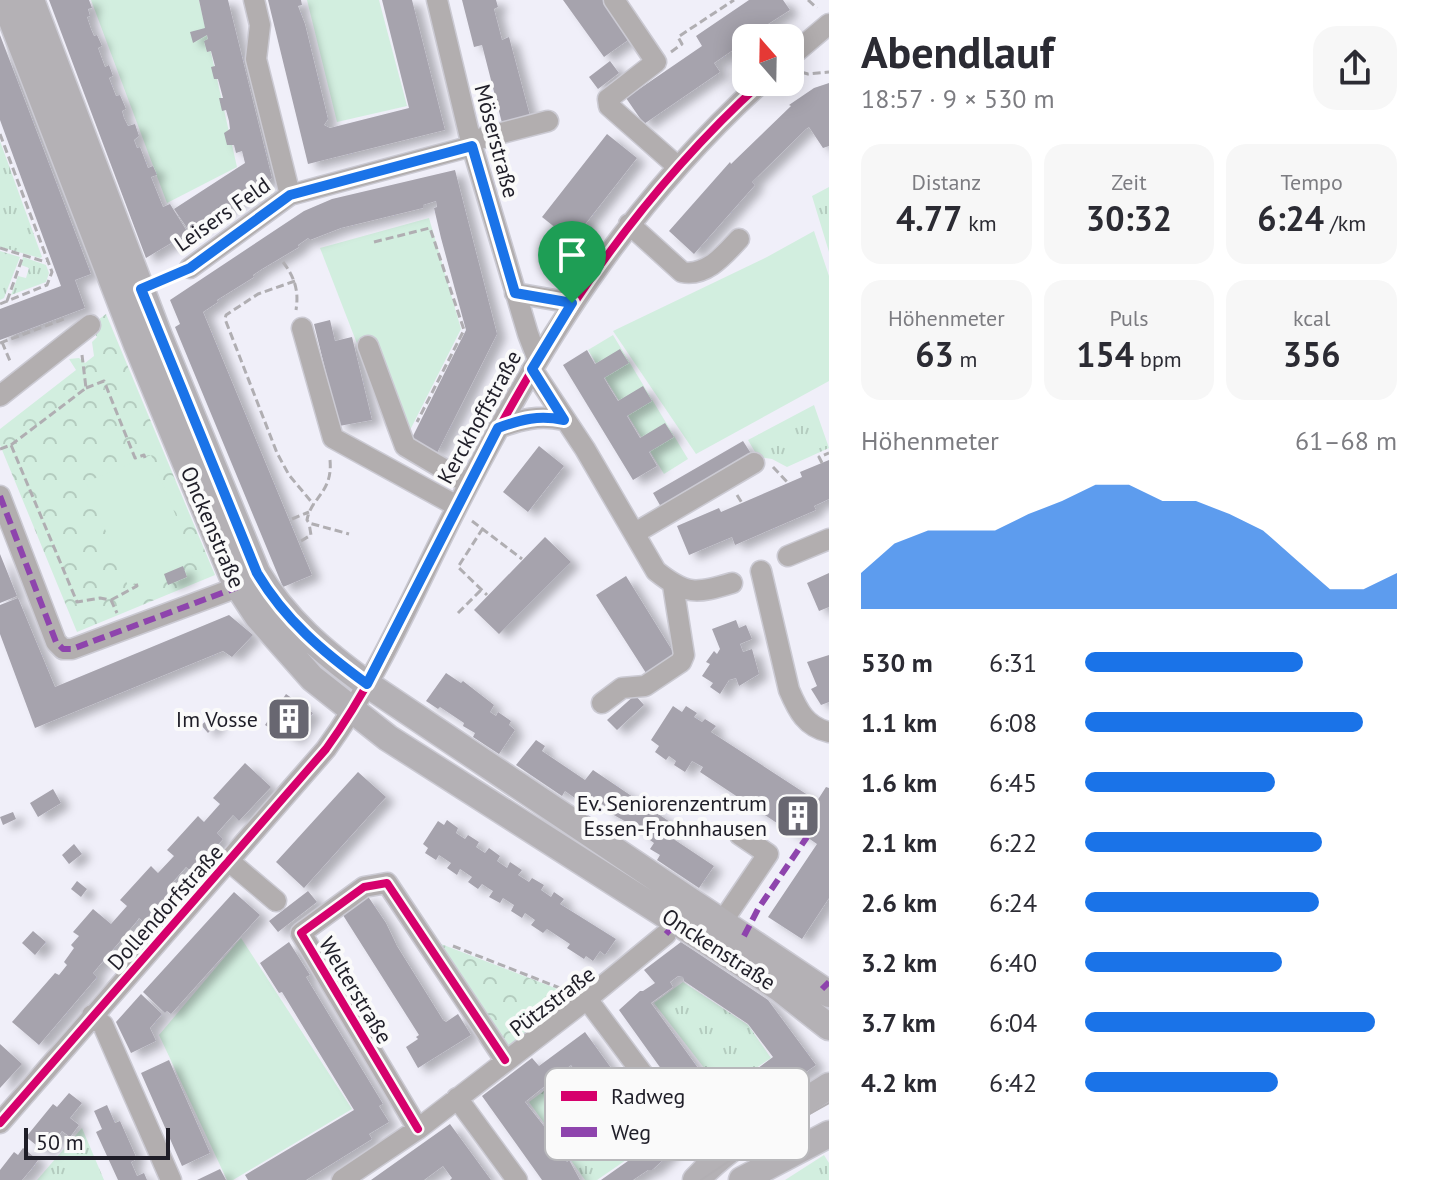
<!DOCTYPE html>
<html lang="de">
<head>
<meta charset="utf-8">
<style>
	:root { --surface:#fff; --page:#f7f7f7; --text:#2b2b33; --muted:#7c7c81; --accent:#1a73e8 }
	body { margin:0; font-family:"PT Sans",sans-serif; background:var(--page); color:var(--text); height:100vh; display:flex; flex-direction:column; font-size:30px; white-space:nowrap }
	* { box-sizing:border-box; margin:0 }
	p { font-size:26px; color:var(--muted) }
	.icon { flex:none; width:44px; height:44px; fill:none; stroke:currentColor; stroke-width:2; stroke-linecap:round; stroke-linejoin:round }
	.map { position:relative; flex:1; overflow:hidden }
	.side { display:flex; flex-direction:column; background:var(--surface); width:600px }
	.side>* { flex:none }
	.needle { width:52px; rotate:340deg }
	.tools { position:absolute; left:732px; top:24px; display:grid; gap:16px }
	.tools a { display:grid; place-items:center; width:72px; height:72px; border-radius:16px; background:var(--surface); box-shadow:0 4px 20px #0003; font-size:40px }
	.scale { position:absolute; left:24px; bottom:20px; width:146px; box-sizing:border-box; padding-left:8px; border:4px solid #1f1e28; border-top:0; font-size:22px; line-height:28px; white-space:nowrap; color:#1f1e28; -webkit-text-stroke:6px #fafafa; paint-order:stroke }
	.pin { position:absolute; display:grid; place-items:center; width:68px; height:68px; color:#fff; margin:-82px -34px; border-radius:50% 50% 50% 0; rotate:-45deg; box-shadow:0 0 8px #0007 }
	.pin .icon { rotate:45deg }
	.round { display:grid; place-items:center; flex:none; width:84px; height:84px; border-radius:24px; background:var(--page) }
	.summary { display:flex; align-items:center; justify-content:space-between; height:136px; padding:0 32px }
	h1 { font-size:44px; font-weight:800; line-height:60px }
	.metrics { display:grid; grid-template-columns:repeat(3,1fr); gap:12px; height:136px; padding:8px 32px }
	.metrics div { display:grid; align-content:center; border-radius:20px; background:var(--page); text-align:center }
	.metrics b { font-size:34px; font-weight:800 }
	.metrics small { font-size:22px; font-weight:400 }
	.metrics p { font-size:22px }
	.chart { height:224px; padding:16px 32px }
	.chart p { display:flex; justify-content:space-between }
	.chart svg { width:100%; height:144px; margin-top:8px; fill:var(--accent); opacity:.7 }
	ul { padding:0 32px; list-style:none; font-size:26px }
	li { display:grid; grid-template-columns:128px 96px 1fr; align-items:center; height:60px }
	li i { height:20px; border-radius:10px; background:var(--accent) }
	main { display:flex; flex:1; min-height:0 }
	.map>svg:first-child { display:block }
	.grass { fill:url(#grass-tufts) }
	.park { fill:url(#park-crowns) }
	.garden { fill:#d2eedf }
	.building { fill:#a6a3ad; fill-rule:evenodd; filter:url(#shadow) }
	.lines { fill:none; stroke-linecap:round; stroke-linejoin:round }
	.minor-casing { stroke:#cbcad3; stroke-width:23 }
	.major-casing { stroke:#cbcad3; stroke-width:29 }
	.path { stroke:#b0aeb2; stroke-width:3; stroke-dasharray:8 4; stroke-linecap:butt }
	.minor { stroke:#b2aeaf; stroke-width:20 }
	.major { stroke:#b4b1b5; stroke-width:26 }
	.tram { stroke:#b2afb3; stroke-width:2 }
	.quiet { stroke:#8e44ad; stroke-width:6; stroke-dasharray:12 6; stroke-linecap:butt }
	.cycleway-casing { stroke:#fafafa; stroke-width:13 }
	.cycleway { stroke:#d6006c; stroke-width:8 }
	.route-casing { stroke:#fff; stroke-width:16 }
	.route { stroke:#1a73e8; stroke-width:10 }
	.labels { text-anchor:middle; stroke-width:8; stroke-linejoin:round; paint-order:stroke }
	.street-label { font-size:22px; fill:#1f1e28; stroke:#fafafa }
	.poi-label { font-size:22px; fill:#1f1e28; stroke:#fafafa; text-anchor:end }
	.key { fill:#fafafa; stroke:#b8b8bb; stroke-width:2 }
	.key-label { font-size:22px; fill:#1f1e28 }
</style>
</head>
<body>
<main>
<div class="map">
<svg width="829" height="1180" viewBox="0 0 829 1180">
	<defs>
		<pattern id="grass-tufts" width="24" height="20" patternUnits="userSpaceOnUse" patternTransform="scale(2)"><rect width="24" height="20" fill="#d2eedf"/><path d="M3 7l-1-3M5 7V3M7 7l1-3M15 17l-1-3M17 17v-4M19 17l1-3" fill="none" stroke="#b4ccbf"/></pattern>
		<pattern id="park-crowns" width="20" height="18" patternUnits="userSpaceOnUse" patternTransform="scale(2)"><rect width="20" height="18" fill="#d2eedf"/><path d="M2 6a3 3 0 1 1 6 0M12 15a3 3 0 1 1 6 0" fill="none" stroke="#b4ccbf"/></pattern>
		<filter id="shadow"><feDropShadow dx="9" dy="5" stdDeviation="4" flood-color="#0004"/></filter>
	</defs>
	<rect width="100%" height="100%" fill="#f0eff9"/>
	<path class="grass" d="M0,141L42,257L40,258L0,247Z
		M829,187V252L812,196Z
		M0,251L20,257L4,298L0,300Z
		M23,257L46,265L49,273L46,282L11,295L18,276L26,278L29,268L21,265Z
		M814,405L829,448L787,467L772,459L758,457L748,440Z
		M683,982L748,1025L771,1058L722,1091L654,1003Z
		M571,1071L632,1156L597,1180H585L529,1102Z
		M82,1128L104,1180H37Z
		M824,1155L829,1163V1180H785Z"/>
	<path class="park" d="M106,314L215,575L77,632L0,445V429L76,370L69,359L79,358L85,363L94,356L92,342L97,337L90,326Z
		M428,939L581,998L505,1055Z"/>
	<path class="garden" d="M91,0H199L237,167L167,203Z
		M307,0H379L407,106L337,122Z
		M429,218L461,329L399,452L320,248Z
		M814,231L829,276V381L696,454L613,331L767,257Z
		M613,335L688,459L664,474L588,350Z
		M151,455L194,560L128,586L86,482Z
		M241,938L352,1109L233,1180H227L159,1035Z"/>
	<path class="building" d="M49,0H89L92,8L88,9L90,16L87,17L91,29L94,36L97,35L102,46L98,48L105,67L109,65L113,76L109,78L116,96L120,95L126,109L122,111L124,118L128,126L135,124L139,136L134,140L137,148L140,147L148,168L153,166L157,175L151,177L163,207L170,204L188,233L146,258Z
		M199,0H228L272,178L190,232L174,209L245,163L242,151L236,153L234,145H227L224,133L230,129L229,121L226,110L222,111L219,98H223L218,79H214L211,67L215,66L211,51L207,52L204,41L208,39L207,35L193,43L190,32L205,28Z
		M268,0H301L302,5L298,6L305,24L328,119L324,125L330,128L409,108L382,0H412L445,130L308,164Z
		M462,0H496L498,7L494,9L502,40L509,37L530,116L502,123L482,45L474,47Z
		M563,0H603L631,38L604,57Z
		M749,0H783L790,10L746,38V41L714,63L720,72L644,124L626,98L702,46L696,36Z
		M0,35L91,274L75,280L85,308L0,340V309L61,286L0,120Z
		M610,61L619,73L598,89L589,77Z
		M829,83V146L823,148L809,127L806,129L752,182L755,185L694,254L669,231L730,162L731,164L791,106L789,105L814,88Z
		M607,134L637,158L572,241L542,217Z
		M455,170L497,334L437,453L411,440L466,330L441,238L434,208L437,207L436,201L423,205V208L341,228L310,240L308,238L298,245L299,247L262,269L253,275L254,277L217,300L218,302L203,312L312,575L283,587L175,327L180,324L170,300L304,211L332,199Z
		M330,320L335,341L352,337L372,420L339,426L314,324Z
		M620,349L629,363L604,378L611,390L618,401L643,386L652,401L627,416L640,438L665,423L674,437L649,452L657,466L633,480L563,365L587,350L595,364Z
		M743,441L752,455L661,507L653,493Z
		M539,446L564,466L528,512L503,492Z
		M829,460V499L814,506L816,510L735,545L732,537L689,555L677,526L719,508L721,512L802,477L800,472Z
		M545,537L571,562L499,634L474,610Z
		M0,554L17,596L0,603Z
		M183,566L187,577L168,585L164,574Z
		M829,573V607L819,611L807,583Z
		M626,576L675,655L646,673L596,595Z
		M18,598L55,687L229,615L253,635L232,657L223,651L35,728L0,634V605Z
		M736,620L739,628L746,625L752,639L740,644L743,652L752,649L759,674L739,686L736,678L729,680L720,694L710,687L713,683L702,676L710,664L706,662L714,651L717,654L720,649L712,629Z
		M829,655V702L821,705L811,689L817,686L807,662Z
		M446,673L461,683L463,681L494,705L490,712L496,716L498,712L511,721L509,725L515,730L499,754L473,737L475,733L463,726L464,723L440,707L438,709L426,701Z
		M286,694L313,713L294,740L279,729L276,732L265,725Z
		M635,695L644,705L617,730L607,720Z
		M673,706L682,712L686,706L697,713L694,717L702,722L705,719L716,726L711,732L817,801L826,787L829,788V898L802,939L768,917L817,844L798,831L795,835L700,772L703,767L692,761L685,772L674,765L676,761L669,756L666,760L655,752L659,746L651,740Z
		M213,716L218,722L208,733L201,725Z
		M536,740L545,746L542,751L585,780L593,770L670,822L663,832L714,866L699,888L657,860L660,855L650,849L654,843L643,835L644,832L605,810L606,807L592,797L591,800L579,792L575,798L565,791L562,796L516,765Z
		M245,763L271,787L239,821L233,815L217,833L223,839L193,873L186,867L171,884L177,890L146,924L139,918L137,921L93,973L97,977L39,1045L12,1022L55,973L59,975L67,965L64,962L74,948L71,945L79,936L73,932L93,909L111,924L127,906L120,900L151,866L158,873L174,856L167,850L198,816L204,822L220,804L213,798Z
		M358,772L386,797L304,888L276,862Z
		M53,789L61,803L38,817L30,803Z
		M13,812L16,819L3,825L0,817Z
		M447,820L458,828L456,833L465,839L468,835L479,842L476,847L485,853L489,848L500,856L497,861L507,868L510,862L522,870L518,875L529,882L532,878L544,885L541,890L551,897L554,892L564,899L560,904L616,939L605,955L600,951L593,961L586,956L584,959L567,948L570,944L547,929L543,933L531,925L535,920L525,913L522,918L511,911L514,905L503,898L500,903L489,897L493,891L488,888L482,884L478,889L468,882L472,877L460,869L457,875L447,868L451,863L439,855L436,860L425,853L428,848L423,844L438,821L444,825Z
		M74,844L82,854L69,864L62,855Z
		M77,881L87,889L81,897L71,889Z
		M308,891L317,902L278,932L269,921Z
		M234,892L260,915L171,1014L167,1011L165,1013L143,992Z
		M367,895L386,923L397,946L443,1020L446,1022L458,1014L471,1035L418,1068L406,1047L418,1039L416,1037L419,1035L341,912Z
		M33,931L46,942L35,955L22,943Z
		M289,942L310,975L306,977L383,1104L379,1106L389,1122L369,1134L372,1139L306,1180H248L245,1175L354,1110L282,992L279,993L260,963Z
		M681,942L768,1000L816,1065L759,1105L750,1092L727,1109L726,1113L717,1116L702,1126L619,1010L640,991H643L655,983L644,970ZM678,976L683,977L684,981L748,1024L773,1057L719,1097L651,1003L673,987L670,982Z
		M141,994L162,1014L150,1028L156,1041L131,1053L116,1022Z
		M585,1032L672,1152L652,1170H648L633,1180H601L635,1156L571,1065L525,1102L547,1130L545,1131L567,1162L569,1160L580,1180H542L482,1096L532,1058L539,1066Z
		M0,1044L22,1064L0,1088Z
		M169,1060L210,1153L182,1166L141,1073Z
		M69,1093L82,1103L70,1118L79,1125L70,1137L62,1131L45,1152L26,1137L53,1104L57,1107Z
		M107,1105L115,1123L120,1121L137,1159L131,1162L137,1176L144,1173L147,1180H118L96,1132L102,1129L94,1111Z
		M450,1124L491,1180H450L452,1178L443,1166L424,1180H371Z
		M23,1148L38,1160L33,1167L22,1180H0V1170L14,1152L18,1155Z
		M220,1169L226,1180H197Z"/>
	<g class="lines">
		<g class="minor-casing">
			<path id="minor" d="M254,0L260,25L256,59L290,195
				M437,0L472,146L528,334L538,360
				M614,0L656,62L608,99L609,106L677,166
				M790,57L829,24
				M471,141L548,121
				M629,224L682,272C706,277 724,255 739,239
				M190,268L290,195L472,146
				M515,293L572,303
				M302,328L333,438L457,506
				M368,346L405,446L469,484
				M532,369L585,449L656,571C686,595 696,594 732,583
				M0,396L90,325
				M498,428C522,419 539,415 564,420
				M0,496L56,642L63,649H72L238,587
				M635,533L754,463
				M788,556L829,539
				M761,571L789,690C798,711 806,727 829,732
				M602,703L622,688L645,686L681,662L684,655L673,585
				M230,862L276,901
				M722,922L768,854L740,835
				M587,999L710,1164
				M92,1015L103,1025L171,1180
				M457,1098L517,1180
				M0,1123L326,749C379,676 415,589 456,509C539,346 626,206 762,82
				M418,1129L301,933L364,887L387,883L505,1060
				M342,1180L418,1129L587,999L666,934"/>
		</g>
		<g class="major-casing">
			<path id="major" d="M4,0L137,345L234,580L258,617L312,678L388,738L733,958L779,988L829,1027
				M31,0L159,336L257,573C285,620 323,652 367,684L829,994
				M696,1180C732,1141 784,1115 829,1086
				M742,1180L829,1134"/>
		</g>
		<path class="path" d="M808,0L817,8
			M671,52L682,44L678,37L734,0
			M801,72L808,74L829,72
			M0,134L52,272L47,285L0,304
			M374,242L430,228L464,330L417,422
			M0,248L46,262
			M283,262C295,278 299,291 296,310
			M295,281L258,294L226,315L225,319L277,453L289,475L314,505
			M7,301L23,256
			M2,342L10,361
			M0,343L64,319
			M86,388L104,381L135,458L144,455L145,458
			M11,445L86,388L82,355
			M0,449L11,445L77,602L100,598L111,600L117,613
			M330,460C333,493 311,497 307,520L309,523L349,534
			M822,463L819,457L829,453
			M773,467L788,483
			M737,495L742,503
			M292,519L309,512
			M472,521L522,559
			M483,528L458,567L487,595
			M301,541L311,535L309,523
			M111,600L137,586L136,583
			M458,613L481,590
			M453,946L565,990"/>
		<use href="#minor" class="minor"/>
		<use href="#major" class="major"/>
		<path class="tram" d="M701,1180L750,1147L829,1103"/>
		<path class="quiet" d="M0,496L56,642L63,649H72L238,587
			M666,934L677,922
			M744,936L758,909L807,837
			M822,989L829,982"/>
		<g class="cycleway-casing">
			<path id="cycleway" d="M0,1123L326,749C379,676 415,589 456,509C539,346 626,206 762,82
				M418,1129L301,933L364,887L387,883L505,1060"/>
		</g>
		<use href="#cycleway" class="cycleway"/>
	</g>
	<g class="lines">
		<g class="route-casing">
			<path id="route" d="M472,146L515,293L572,303L532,369L564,420C539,415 522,419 498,428L367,684C323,652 285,620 257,573L141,289L190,268L290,195Z"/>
		</g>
		<use href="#route" class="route"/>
	</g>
	<defs>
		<g id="building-square" transform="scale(2.3)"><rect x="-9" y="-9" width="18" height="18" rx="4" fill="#686771" stroke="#fafafa"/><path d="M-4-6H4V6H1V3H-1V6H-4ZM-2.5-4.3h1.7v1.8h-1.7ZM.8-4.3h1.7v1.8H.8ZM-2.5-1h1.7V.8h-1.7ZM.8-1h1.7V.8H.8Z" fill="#fff"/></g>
	</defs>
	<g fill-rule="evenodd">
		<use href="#building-square" x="289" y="719"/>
		<use href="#building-square" x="798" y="816"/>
	</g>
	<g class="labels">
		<g class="street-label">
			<text transform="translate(497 141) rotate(75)" y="8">Möserstraße</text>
			<text transform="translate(222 214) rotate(-35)" y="8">Leisers Feld</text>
			<text transform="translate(479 417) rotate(-61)" y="8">Kerckhoffstraße</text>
			<text transform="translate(213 527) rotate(67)" y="8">Onckenstraße</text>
			<text transform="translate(165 907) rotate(-48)" y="8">Dollendorfstraße</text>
			<text transform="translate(719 949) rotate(33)" y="8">Onckenstraße</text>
			<text transform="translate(356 990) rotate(59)" y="8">Welterstraße</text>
			<text transform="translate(552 1001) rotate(-37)" y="8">Pützstraße</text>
		</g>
		<g class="poi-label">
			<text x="258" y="727">Im Vosse</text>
			<text x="767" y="811">Ev. Seniorenzentrum<tspan x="767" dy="25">Essen-Frohnhausen</tspan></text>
		</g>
	</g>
	<rect x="545" y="1068" width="264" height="92" rx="12" class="key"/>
	<rect x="561" y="1091" width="36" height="10" fill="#d6006c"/>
	<rect x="561" y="1127" width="36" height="10" fill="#8e44ad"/>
	<g class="key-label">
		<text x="611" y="1104">Radweg</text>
		<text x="611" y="1140">Weg</text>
	</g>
</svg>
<div class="tools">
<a><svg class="needle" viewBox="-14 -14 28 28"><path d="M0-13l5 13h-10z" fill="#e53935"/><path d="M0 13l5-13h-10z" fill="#7c7c81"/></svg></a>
</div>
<div class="scale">50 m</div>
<div class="pin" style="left:572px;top:303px;background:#1e9e55"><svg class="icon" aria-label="arrive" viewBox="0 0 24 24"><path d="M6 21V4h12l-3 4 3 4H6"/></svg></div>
</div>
<section class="side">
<div class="summary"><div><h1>Abendlauf</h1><p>18:57 · 9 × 530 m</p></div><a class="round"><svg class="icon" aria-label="share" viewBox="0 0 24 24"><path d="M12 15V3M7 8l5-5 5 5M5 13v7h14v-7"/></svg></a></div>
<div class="metrics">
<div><p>Distanz</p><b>4.77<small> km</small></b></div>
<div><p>Zeit</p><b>30:32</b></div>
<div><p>Tempo</p><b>6:24<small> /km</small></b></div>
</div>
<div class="metrics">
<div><p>Höhenmeter</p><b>63<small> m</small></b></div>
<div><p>Puls</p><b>154<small> bpm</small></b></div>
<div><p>kcal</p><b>356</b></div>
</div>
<div class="chart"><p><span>Höhenmeter</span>61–68 m</p>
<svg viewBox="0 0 160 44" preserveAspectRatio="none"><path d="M0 44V33L10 24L20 20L30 20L40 20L50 15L60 11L70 6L80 6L90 11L100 11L110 15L120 20L130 29L140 38L150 38L160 33V44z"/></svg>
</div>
<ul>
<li><b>530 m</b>6:31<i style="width:70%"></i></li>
<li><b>1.1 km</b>6:08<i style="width:89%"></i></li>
<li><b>1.6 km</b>6:45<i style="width:61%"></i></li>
<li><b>2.1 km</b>6:22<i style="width:76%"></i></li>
<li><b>2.6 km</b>6:24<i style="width:75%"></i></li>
<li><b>3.2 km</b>6:40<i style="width:63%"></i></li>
<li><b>3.7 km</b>6:04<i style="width:93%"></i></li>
<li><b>4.2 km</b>6:42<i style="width:62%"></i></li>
</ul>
</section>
</main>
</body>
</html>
